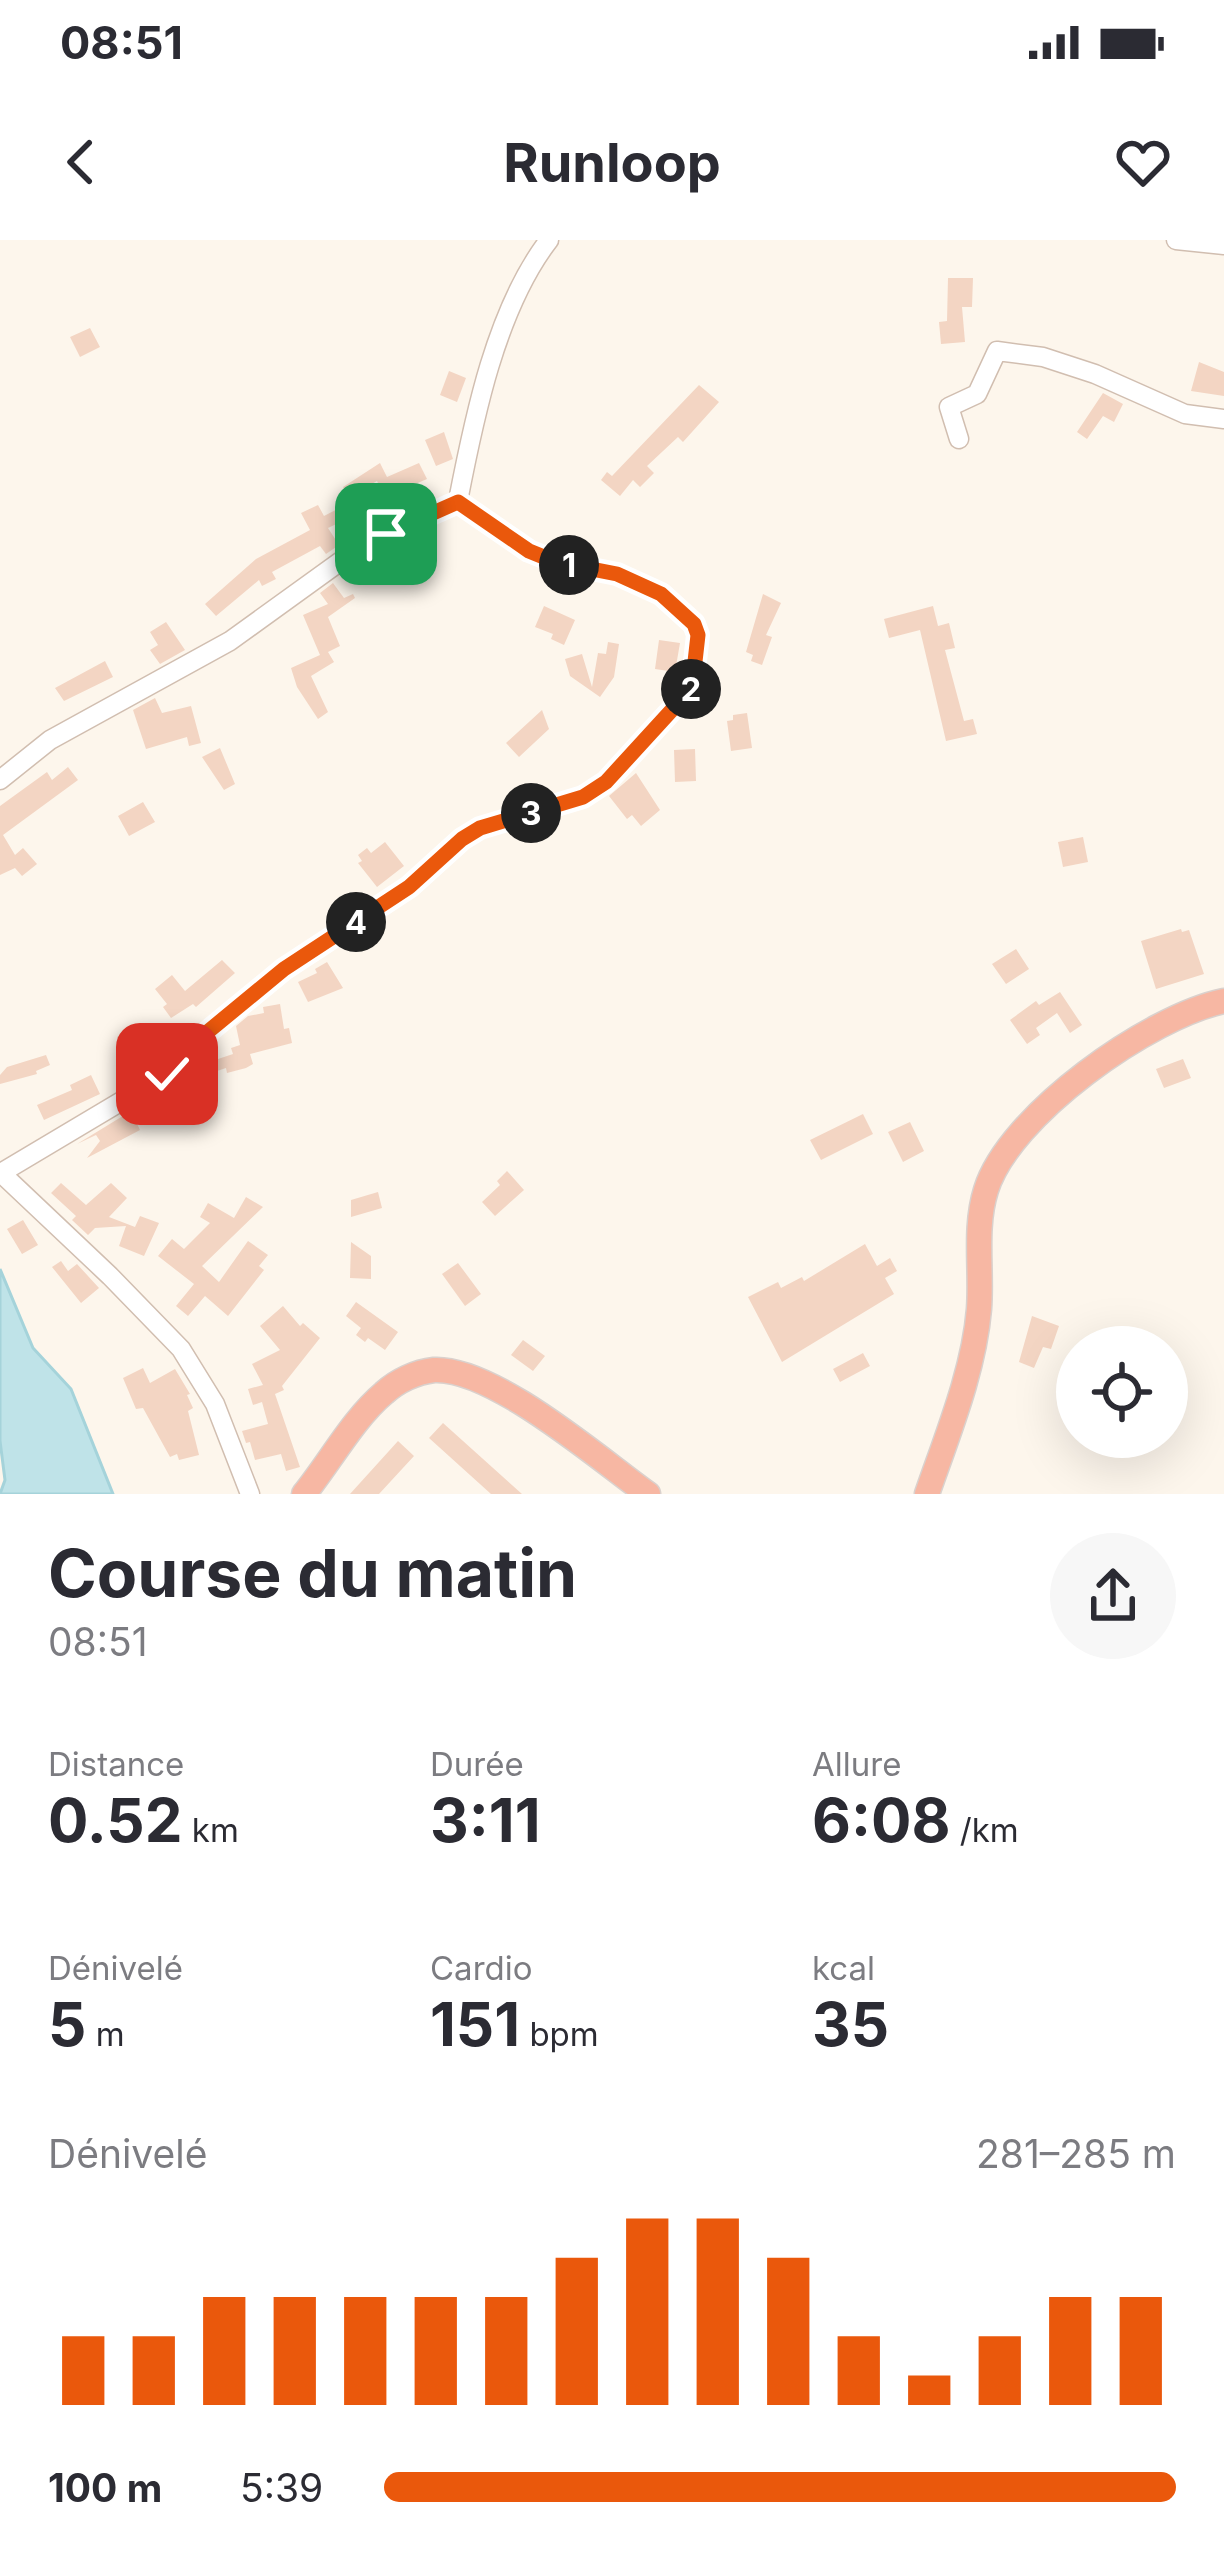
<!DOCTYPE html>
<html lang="fr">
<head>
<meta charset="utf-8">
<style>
	:root { --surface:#fff; --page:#f7f7f7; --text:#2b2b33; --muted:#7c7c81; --accent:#ea580c }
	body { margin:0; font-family:Inter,sans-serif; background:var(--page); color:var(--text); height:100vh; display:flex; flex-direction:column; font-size:45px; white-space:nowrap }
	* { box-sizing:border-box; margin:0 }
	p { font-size:39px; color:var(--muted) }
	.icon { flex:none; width:66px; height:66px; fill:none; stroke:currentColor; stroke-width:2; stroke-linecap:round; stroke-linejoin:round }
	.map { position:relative; height:1254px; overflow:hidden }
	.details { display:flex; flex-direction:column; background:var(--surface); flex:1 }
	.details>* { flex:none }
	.buttons { position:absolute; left:1056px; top:1086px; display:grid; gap:24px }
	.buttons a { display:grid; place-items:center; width:132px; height:132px; border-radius:50%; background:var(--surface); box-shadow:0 12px 48px #0002; font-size:60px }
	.pin { position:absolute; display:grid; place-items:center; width:102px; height:102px; color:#fff; margin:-51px; border-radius:24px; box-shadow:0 6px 18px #0006 }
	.km { position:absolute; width:60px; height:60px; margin:-30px; border-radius:50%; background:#222; color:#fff; font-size:33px; line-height:60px; text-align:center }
	.round { display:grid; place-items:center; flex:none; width:126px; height:126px; border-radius:63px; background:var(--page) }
	.head { display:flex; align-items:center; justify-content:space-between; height:204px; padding:0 48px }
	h1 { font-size:66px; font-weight:700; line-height:90px }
	.metrics { display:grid; grid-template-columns:repeat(3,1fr); gap:18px; height:204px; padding:12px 48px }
	.metrics div { display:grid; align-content:center }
	.metrics b { font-size:60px; font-weight:700 }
	.metrics small { font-size:33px; font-weight:400 }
	.metrics p { font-size:33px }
	.chart { height:336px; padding:24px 48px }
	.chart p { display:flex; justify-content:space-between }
	.chart svg { width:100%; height:216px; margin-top:12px; stroke:var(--accent); stroke-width:6 }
	ul { padding:0 48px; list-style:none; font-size:39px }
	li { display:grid; grid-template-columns:192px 144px 1fr; align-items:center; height:90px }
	li i { height:30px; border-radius:15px; background:var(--accent) }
	.status { display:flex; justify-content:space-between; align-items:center; height:84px; padding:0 60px; background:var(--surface); direction:ltr }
	.status svg { height:33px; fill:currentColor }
	header { display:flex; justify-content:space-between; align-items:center; height:156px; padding:0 48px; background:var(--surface); font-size:54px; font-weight:700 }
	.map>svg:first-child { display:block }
	.water { fill:#bfe3e8; stroke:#a5d3da; stroke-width:3 }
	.building { fill:#f3d5c3 }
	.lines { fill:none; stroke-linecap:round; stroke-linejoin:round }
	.minor-casing { stroke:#d1beb0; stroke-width:21 }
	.highway-casing { stroke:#dad1cd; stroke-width:27 }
	.minor { stroke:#fff; stroke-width:18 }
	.highway { stroke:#f7b7a3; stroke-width:24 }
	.route-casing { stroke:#fff; stroke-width:24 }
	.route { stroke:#ea580c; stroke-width:15 }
</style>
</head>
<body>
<div class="status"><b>08:51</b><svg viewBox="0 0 49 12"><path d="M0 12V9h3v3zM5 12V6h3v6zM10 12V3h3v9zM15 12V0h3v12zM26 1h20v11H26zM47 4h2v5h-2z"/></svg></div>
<header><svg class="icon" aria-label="back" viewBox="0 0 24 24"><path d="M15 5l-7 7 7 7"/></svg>Runloop<svg class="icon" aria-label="heart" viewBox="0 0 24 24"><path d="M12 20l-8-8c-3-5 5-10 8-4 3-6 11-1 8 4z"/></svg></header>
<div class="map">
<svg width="1224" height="1254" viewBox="0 0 1224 1254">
	<rect width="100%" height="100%" fill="#fdf6ec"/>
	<path class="water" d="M0,1029L33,1108L71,1149L113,1254H0L5,1240L0,1201Z"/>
	<path class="building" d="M948,38H973L972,67H962L965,102L941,104L939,82L947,81Z
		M90,88L100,107L80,117L70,97Z
		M1199,122L1224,132V156L1191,151Z
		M449,131L466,138L457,162L440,155Z
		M699,145L719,162L683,202L678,197L647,226L654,233L640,247L633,240L620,256L601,240L607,232L612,236Z
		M1103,153L1123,164L1114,182L1103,176L1087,199L1077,192Z
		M444,192L453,219L436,226L425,200Z
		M380,223L387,237L419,223L427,239L406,248L409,256L389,266L377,241L349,257L343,247Z
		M349,263L355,275L328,288L339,305L326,314L320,306L272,332L276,339L262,346L259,340L216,376L205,364L256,319L310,290L301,273L318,265L324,276Z
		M396,306L406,325L384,337L374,318Z
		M333,343L344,358L353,354L355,358L328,377L340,406L328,412L334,422L311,436L328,472L318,479L297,447L291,428L320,415L303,375L328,364L320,353Z
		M763,354L781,363L766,395L772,397L762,425L751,421L753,415L746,412Z
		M544,366L575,380L564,405L551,399L553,394L535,387Z
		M933,366L938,386L949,383L955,408L945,410L964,481L973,479L977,494L946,501L920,390L889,398L884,379Z
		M166,382L185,410L160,424L150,410L158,405L150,392Z
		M659,400L680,403L675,432L655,429Z
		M608,402L619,404L614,437L600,457L570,436L565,419L582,414L592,447L598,413L606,414Z
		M105,421L113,437L64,461L55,448Z
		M155,458L162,473L191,466L201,503L189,506L187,497L146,509L133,470Z
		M542,470L549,489L519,517L506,503Z
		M747,473L752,508L731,511L727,481L733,480V475Z
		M220,508L235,544L224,550L202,517Z
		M695,509L696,541L675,542L674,510Z
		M68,527L78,540L3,595L15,615L23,608L37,624L22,636L15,628L0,635V566L47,532L52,540Z
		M636,533L660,570L641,586L632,575L627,579L609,556Z
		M143,562L155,582L129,596L118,576Z
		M1083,597L1088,622L1063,627L1058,602Z
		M385,602L404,626L377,647L358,623L362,621L358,615L367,608L371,613Z
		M1181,689L1182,692L1189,690L1204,734L1156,749L1141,701Z
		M1016,709L1029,729L1006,744L992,724Z
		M222,720L235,733L196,767L193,764L171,778L163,767L167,764L155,749L172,735L185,751Z
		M327,722L343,748L308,762L298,742L317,733L315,729Z
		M1060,752L1082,785L1070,793L1057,773L1036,788L1040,795L1027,804L1010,780L1036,761L1039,765Z
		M280,764L284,789L289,788L292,803L250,814L253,824L246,828L227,833L226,828L193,839L191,828L233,814L231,808L240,805L236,786L248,776L264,773L263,767Z
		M175,783L182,795L130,822L117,797L143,784L149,797Z
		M46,815L50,825L36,831L37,834L0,844V835L7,827Z
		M1183,819L1191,838L1164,848L1156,829Z
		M91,835L100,854L44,880L37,865L72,850L70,845Z
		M131,871L140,890L87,918L100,901L96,895L77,904Z
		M863,874L873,894L821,920L810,900Z
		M910,882L924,911L903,922L888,892Z
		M507,931L524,950L495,976L482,962L500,945L497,941Z
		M61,943L86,965L111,943L127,958L109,977L135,987L140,976L159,983L144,1016L119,1006L126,986L95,988L88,995L72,980L76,976L51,953Z
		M378,952L382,968L351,977V960Z
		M246,957L263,967L202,1026L219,1042L248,1001L268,1015L259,1026L264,1030L228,1076L205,1056L188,1076L176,1066L194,1044L158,1016L172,999L184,1009L210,983L200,977L208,963L234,978Z
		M23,980L38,1005L22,1014L7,989Z
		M351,1002L371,1016V1039L350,1038Z
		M865,1004L877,1026L890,1018L897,1031L885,1038L894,1054L782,1122L748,1057L778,1042L781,1048L802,1037L804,1041Z
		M61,1021L68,1031L77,1024L99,1048L81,1063L52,1027Z
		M458,1023L481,1054L465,1066L442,1034Z
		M356,1062L398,1092L385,1110L368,1098L365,1102L356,1095L361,1088L346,1076Z
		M283,1066L300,1086L303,1083L320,1098L282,1146L284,1150L275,1154L300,1227L286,1231L281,1214L255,1220L250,1202L246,1203L242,1191L268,1184L262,1162L253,1165L248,1149L263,1145L252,1124L280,1110L260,1086Z
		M1032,1076L1059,1086L1051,1109L1043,1107L1034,1128L1019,1122Z
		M523,1100L545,1116L533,1131L511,1115Z
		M863,1113L870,1126L840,1142L833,1129Z
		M143,1128L150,1143L175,1129L190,1154L187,1155L193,1168L188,1171L199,1215L179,1220L177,1214L170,1217L143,1168L136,1169L123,1138Z
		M443,1183L522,1254H491L429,1198Z
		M398,1201L414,1216L379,1254H350Z"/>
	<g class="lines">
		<g class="minor-casing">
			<path id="minor" d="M1176,0L1224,5
				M959,199L949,167L977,154L997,111L1043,117L1095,134L1185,174L1224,179
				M0,540L50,500L230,401L345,318L386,294L458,261C474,178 496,69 549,0
				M0,932L110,1036L181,1109L215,1164L250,1254
				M1,933L167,834L199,799L284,729L409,647L462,599L480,588L583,557L606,542L692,448L698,395L694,384L661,354L617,334L556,322L529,311L458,261"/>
		</g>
		<g class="highway-casing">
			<path id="highway" d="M304,1254C330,1222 353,1179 384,1153C397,1141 416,1132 434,1130C493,1127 599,1219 648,1254
				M927,1254C947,1196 974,1131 979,1069C982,1030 974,988 986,950C1009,875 1150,776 1224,761"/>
		</g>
		<use href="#minor" class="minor"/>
		<use href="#highway" class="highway"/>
	</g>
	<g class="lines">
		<g class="route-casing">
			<path id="route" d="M167,834L199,799L284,729L409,647L462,599L480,588L583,557L606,542L692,448L698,395L694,384L661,354L617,334L556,322L529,311L458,262L386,294"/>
		</g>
		<use href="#route" class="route"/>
	</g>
</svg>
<div class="buttons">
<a><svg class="icon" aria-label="locate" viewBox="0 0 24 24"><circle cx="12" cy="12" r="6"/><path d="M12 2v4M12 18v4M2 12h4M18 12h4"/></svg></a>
</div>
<div class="pin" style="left:386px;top:294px;background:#1e9e55"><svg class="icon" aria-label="arrive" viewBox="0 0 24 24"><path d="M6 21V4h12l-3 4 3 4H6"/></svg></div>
<div class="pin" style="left:167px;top:834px;background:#d93025"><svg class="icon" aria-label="check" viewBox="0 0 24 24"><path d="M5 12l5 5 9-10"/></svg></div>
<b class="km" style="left:569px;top:325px">1</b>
<b class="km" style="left:691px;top:449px">2</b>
<b class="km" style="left:531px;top:573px">3</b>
<b class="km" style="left:356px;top:682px">4</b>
</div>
<section class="details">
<div class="head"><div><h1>Course du matin</h1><p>08:51</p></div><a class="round"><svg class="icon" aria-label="share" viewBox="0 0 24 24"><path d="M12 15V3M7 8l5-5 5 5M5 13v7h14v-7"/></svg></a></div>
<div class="metrics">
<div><p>Distance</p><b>0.52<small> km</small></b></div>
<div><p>Durée</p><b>3:11</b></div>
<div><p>Allure</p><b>6:08<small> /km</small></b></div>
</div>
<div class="metrics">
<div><p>Dénivelé</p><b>5<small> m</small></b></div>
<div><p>Cardio</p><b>151<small> bpm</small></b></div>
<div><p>kcal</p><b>35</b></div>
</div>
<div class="chart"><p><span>Dénivelé</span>281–285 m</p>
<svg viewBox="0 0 160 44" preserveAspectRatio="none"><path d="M5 44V30M15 44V30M25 44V22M35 44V22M45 44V22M55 44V22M65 44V22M75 44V14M85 44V6M95 44V6M105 44V14M115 44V30M125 44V38M135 44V30M145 44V22M155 44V22"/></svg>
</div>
<ul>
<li><b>100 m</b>5:39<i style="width:100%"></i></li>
</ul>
</section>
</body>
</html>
